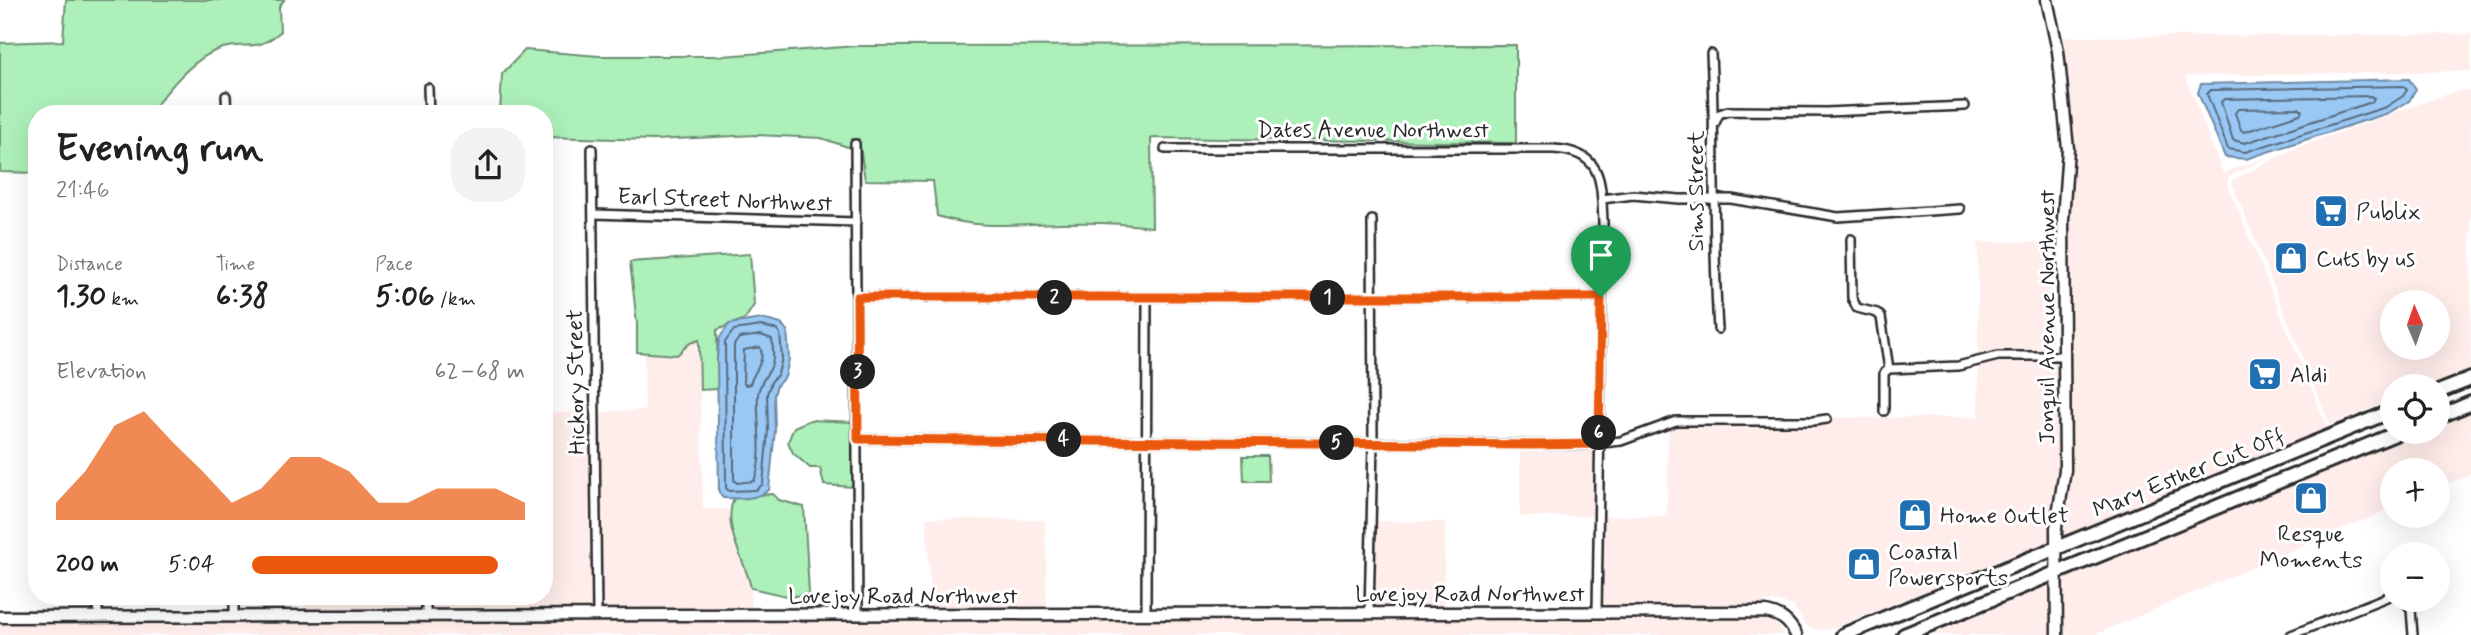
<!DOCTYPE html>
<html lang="en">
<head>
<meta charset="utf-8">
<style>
	:root { --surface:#fff; --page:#f2f2f2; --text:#202124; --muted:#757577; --accent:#ea580c }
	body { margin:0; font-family:Mynerve,sans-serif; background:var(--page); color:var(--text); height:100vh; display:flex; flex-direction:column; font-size:26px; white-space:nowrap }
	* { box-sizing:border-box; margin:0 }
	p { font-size:23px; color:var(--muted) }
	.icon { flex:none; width:38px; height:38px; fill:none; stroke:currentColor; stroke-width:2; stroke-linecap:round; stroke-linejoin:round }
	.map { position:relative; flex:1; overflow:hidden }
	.details { position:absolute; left:28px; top:105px; width:525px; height:500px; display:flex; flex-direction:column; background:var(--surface); border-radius:28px; box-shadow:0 7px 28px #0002 }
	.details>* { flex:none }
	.needle { width:46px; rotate:358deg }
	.tools { position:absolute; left:2380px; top:290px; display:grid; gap:14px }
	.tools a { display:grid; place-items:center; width:70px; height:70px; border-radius:50%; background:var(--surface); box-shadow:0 7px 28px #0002; font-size:35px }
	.pin { position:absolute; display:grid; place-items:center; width:60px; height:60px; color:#fff; margin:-72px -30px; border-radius:50% 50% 50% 0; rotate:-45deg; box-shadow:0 0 7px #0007 }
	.pin .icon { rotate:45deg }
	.km { position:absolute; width:35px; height:35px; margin:-18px; border-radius:50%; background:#222; color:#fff; font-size:19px; line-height:35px; text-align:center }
	.round { display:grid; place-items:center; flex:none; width:74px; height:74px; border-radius:28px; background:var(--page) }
	.headline { display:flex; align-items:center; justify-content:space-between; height:119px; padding:0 28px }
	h1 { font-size:38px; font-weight:700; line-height:52px }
	.metrics { display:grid; grid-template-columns:repeat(3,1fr); gap:10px; height:119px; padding:7px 28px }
	.metrics div { display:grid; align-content:center }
	.metrics b { font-size:30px; font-weight:700 }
	.metrics small { font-size:19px; font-weight:400 }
	.metrics p { font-size:19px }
	.chart { height:196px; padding:14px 28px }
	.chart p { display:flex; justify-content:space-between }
	.chart svg { width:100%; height:126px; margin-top:7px; fill:var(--accent); opacity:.7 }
	ul { padding:0 28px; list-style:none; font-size:23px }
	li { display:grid; grid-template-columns:112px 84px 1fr; align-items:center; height:52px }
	li i { height:18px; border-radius:9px; background:var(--accent) }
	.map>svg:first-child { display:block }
	.built { fill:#ffedeb; fill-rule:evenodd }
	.green { fill:#adf0ba; stroke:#6c8e72; stroke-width:2 }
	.water { fill:#9ac8f5; stroke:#6e89a4; stroke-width:2 }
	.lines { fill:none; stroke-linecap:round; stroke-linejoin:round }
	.shore { stroke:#576a7c; stroke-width:2 }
	.minor-casing { stroke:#2b2b2b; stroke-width:12 }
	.tertiary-casing { stroke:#2b2b2b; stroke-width:15 }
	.primary-casing { stroke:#2b2b2b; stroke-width:18 }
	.minor { stroke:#fff; stroke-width:7 }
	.tertiary { stroke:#fff; stroke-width:10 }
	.primary { stroke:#fff; stroke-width:12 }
	.route-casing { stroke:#fff; stroke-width:14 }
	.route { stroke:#ea580c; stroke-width:9 }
	.labels { text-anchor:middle; stroke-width:6; stroke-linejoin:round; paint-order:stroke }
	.street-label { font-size:23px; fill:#2b2b2b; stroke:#fff }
	.poi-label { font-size:23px; fill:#2b2b2b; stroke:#fff; text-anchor:start }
</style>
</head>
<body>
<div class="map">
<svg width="2471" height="635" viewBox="0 0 2471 635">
	<rect width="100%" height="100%" fill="#fff"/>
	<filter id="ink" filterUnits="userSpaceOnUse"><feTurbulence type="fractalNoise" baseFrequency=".0143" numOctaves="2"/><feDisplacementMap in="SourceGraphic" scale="14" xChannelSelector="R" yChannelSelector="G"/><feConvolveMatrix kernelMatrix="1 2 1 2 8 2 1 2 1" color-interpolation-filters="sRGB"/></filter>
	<g filter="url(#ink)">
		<path class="built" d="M2471,34V71L2185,76L2223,173L2270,156L2229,177L2227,183L2327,427L2060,537L2070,470L2067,219L2073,149L2059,37Z
			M2471,90V370L2427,387H2392V400L2330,425L2231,181L2293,149L2430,100L2458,91ZM2392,303H2438V348H2392Z
			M1978,242H2049L2052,345L2045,351H1997L1978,354Z
			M699,340L703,509H728L735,543L743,558L751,585V608L853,609L601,610L599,412L645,410L644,353L677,355L690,343Z
			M1988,362H2059L2060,470L2051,541L1828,630H1817L1806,625L1793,606L1775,601L1764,602V607H1602L1603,516H1667L1668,429L1689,425L1813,427L1832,423V418L1978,417V366Z
			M590,412L592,610H430L431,597H544V413Z
			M2471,412V474L2438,488V471H2392V508L2094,635H2061V578L2421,432H2438V425Z
			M1594,449L1593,516L1520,517V450Z
			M926,518L1045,520L1047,608L932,609Z
			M1376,521L1445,522L1444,607H1374Z
			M2052,582V635H1925Z
			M305,597H421V610L239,611L305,609Z
			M1765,617L1777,624L1783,635H0V622Z"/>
		<path class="green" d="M66,0H284L279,7L280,32C255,53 250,41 223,48C192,57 168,90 149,114H37V173L0,172V43L63,41Z
			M1516,45V143L1151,138L1152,227C1122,223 1090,222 1060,223C1014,224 982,230 937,216L933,181L865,180L859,139H851V148L821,138L756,135L654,140L544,137V114H500L502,74L525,50L599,56H723L857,46Z
			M750,254L754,305L745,319L717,330L718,389L700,390L699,340L690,343L677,355L637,352V324L630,262Z
			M810,420L853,422L854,487L824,485L820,468H810L793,453L788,442L794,427Z
			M1243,456H1268L1269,481H1244Z
			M773,494L779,500L804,507L809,593L791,597L751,588C745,558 720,526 735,496Z"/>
		<path class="water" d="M2409,79L2416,90L2409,101L2388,113L2246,159L2225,157L2198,93L2201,84Z
			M762,319L781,324L787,330L788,342L789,359L785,377L777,385L774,395L775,430L769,490C755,500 741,499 723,498L719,492L717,359L719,339L729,324Z"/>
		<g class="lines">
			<path class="shore" d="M2403,86L2407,90L2403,96L2386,107L2245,152L2228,149L2207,94L2211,90Z
				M2370,96L2374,98L2372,102L2245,143L2233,140L2221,102L2224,99Z
				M2299,108L2302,111L2300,114L2244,132L2241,130L2235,113L2238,109Z
				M761,326L778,330L780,334L782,358L778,374L771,382L767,394L768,430L763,484L756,490L729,491L726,488L725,342L734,330Z
				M761,335L772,339C773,348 775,362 769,371C764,379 759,385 758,395C756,422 765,455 754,481L737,483L734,480V345L739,338Z
				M760,347C766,361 754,371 750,384L745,385L743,382L744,350Z"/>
			<g class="minor-casing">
				<path id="minor" d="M1711,54C1716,145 1712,237 1718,329
					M428,88L429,114
					M226,96L227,114
					M1715,123L1719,114L1728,111L1826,112L1965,106
					M855,144L858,614
					M592,149L597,615
					M1165,149H1554C1603,152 1601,181 1603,222L1597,612
					M1602,199L1633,195L1679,199H1731L1838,217L1960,209
					M593,214L856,222
					M1851,239L1852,298L1857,308L1877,313L1881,317L1889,369
					M857,297H1601
					M1884,411V373L1889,369L1958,366L1998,356H2064
					M858,439L1583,445L1621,441L1676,421H1813L1827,419
					M234,597V616
					M2404,600L2411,609L2413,635
					M1146,613L1147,298
					M1369,613L1373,443L1372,220
					M426,615V597
					M98,617V597
					M2291,635L2392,595"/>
			</g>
			<g class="tertiary-casing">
				<path id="tertiary" d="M2047,0L2058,51L2068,149L2063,219L2065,470L2056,528L2057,635
					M0,617L1766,612C1781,615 1789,621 1796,635"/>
			</g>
			<g class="primary-casing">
				<path id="primary" d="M2438,392L2471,379
					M2438,417L2471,403
					M1843,635L2392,411
					M1904,635L2400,432"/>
			</g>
			<use href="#minor" class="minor"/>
			<use href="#tertiary" class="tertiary"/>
			<use href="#primary" class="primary"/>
		</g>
	</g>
	<g class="lines" filter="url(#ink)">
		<g class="route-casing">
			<path id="route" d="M857,297H1601L1599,444L1531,445L858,439Z"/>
		</g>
		<use href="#route" class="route"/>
	</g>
	<defs>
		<g id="supermarket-square" transform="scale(1.75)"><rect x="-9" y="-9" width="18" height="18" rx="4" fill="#1f6fb2" stroke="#fff"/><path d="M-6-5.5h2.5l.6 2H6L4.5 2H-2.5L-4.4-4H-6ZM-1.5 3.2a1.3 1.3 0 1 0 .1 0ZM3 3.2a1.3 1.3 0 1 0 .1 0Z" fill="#fff"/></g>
		<g id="shop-square" transform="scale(1.75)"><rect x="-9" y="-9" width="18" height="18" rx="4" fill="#1f6fb2" stroke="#fff"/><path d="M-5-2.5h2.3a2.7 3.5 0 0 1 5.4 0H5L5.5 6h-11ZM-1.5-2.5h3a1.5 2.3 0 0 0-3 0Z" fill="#fff"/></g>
	</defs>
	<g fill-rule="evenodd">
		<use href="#supermarket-square" x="2331" y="211"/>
		<use href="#shop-square" x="2291" y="258"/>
		<use href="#supermarket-square" x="2265" y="374"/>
		<use href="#shop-square" x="2311" y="498"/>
		<use href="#shop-square" x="1915" y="515"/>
		<use href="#shop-square" x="1864" y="564"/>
	</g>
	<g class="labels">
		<g class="street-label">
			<text x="1373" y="137">Dates Avenue Northwest</text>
			<text transform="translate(1695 191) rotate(-90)" y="8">Sims Street</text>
			<text transform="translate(725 199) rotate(2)" y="8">Earl Street Northwest</text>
			<text transform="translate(2046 317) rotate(-90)" y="8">Jonquil Avenue Northwest</text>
			<text transform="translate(575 382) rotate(-91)" y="8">Hickory Street</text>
			<text transform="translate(2188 472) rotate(-22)" y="8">Mary Esther Cut Off</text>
			<text x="1470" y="601">Lovejoy Road Northwest</text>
			<text x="903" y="603">Lovejoy Road Northwest</text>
		</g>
		<g class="poi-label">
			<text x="2356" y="219">Publix</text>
			<text x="2316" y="266">Cuts by us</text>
			<text x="2290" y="382">Aldi</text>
			<text x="1940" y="523">Home Outlet</text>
			<text x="2311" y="541" text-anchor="middle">Resque<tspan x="2311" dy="26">Moments</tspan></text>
			<text x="1888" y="559">Coastal<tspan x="1888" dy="26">Powersports</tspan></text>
		</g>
	</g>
</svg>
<div class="tools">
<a><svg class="needle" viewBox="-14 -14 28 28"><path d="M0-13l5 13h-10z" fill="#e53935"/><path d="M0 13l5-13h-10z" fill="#757577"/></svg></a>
<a><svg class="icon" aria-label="locate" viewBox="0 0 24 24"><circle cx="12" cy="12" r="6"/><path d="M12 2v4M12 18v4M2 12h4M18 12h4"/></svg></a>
<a>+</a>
<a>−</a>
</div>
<div class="pin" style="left:1601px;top:297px;background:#1e9e55"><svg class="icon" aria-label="arrive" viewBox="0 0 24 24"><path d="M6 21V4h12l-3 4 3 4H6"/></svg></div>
<b class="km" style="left:1328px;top:298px">1</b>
<b class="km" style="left:1055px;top:298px">2</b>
<b class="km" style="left:858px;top:372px">3</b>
<b class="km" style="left:1064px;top:440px">4</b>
<b class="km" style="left:1337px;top:443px">5</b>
<b class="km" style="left:1599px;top:433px">6</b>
<section class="details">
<div class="headline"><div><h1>Evening run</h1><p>21:46</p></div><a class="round"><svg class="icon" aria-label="share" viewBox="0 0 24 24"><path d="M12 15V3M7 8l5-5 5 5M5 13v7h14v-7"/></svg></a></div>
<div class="metrics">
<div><p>Distance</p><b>1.30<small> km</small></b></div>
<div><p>Time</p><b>6:38</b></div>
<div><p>Pace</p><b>5:06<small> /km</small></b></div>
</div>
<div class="chart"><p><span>Elevation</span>62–68 m</p>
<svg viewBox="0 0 160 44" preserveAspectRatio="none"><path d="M0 44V38L10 27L20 11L30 6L40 17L50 27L60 38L70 33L80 22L90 22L100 27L110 38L120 38L130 33L140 33L150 33L160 38V44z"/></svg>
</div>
<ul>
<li><b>200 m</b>5:04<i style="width:90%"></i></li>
</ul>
</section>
</div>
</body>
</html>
